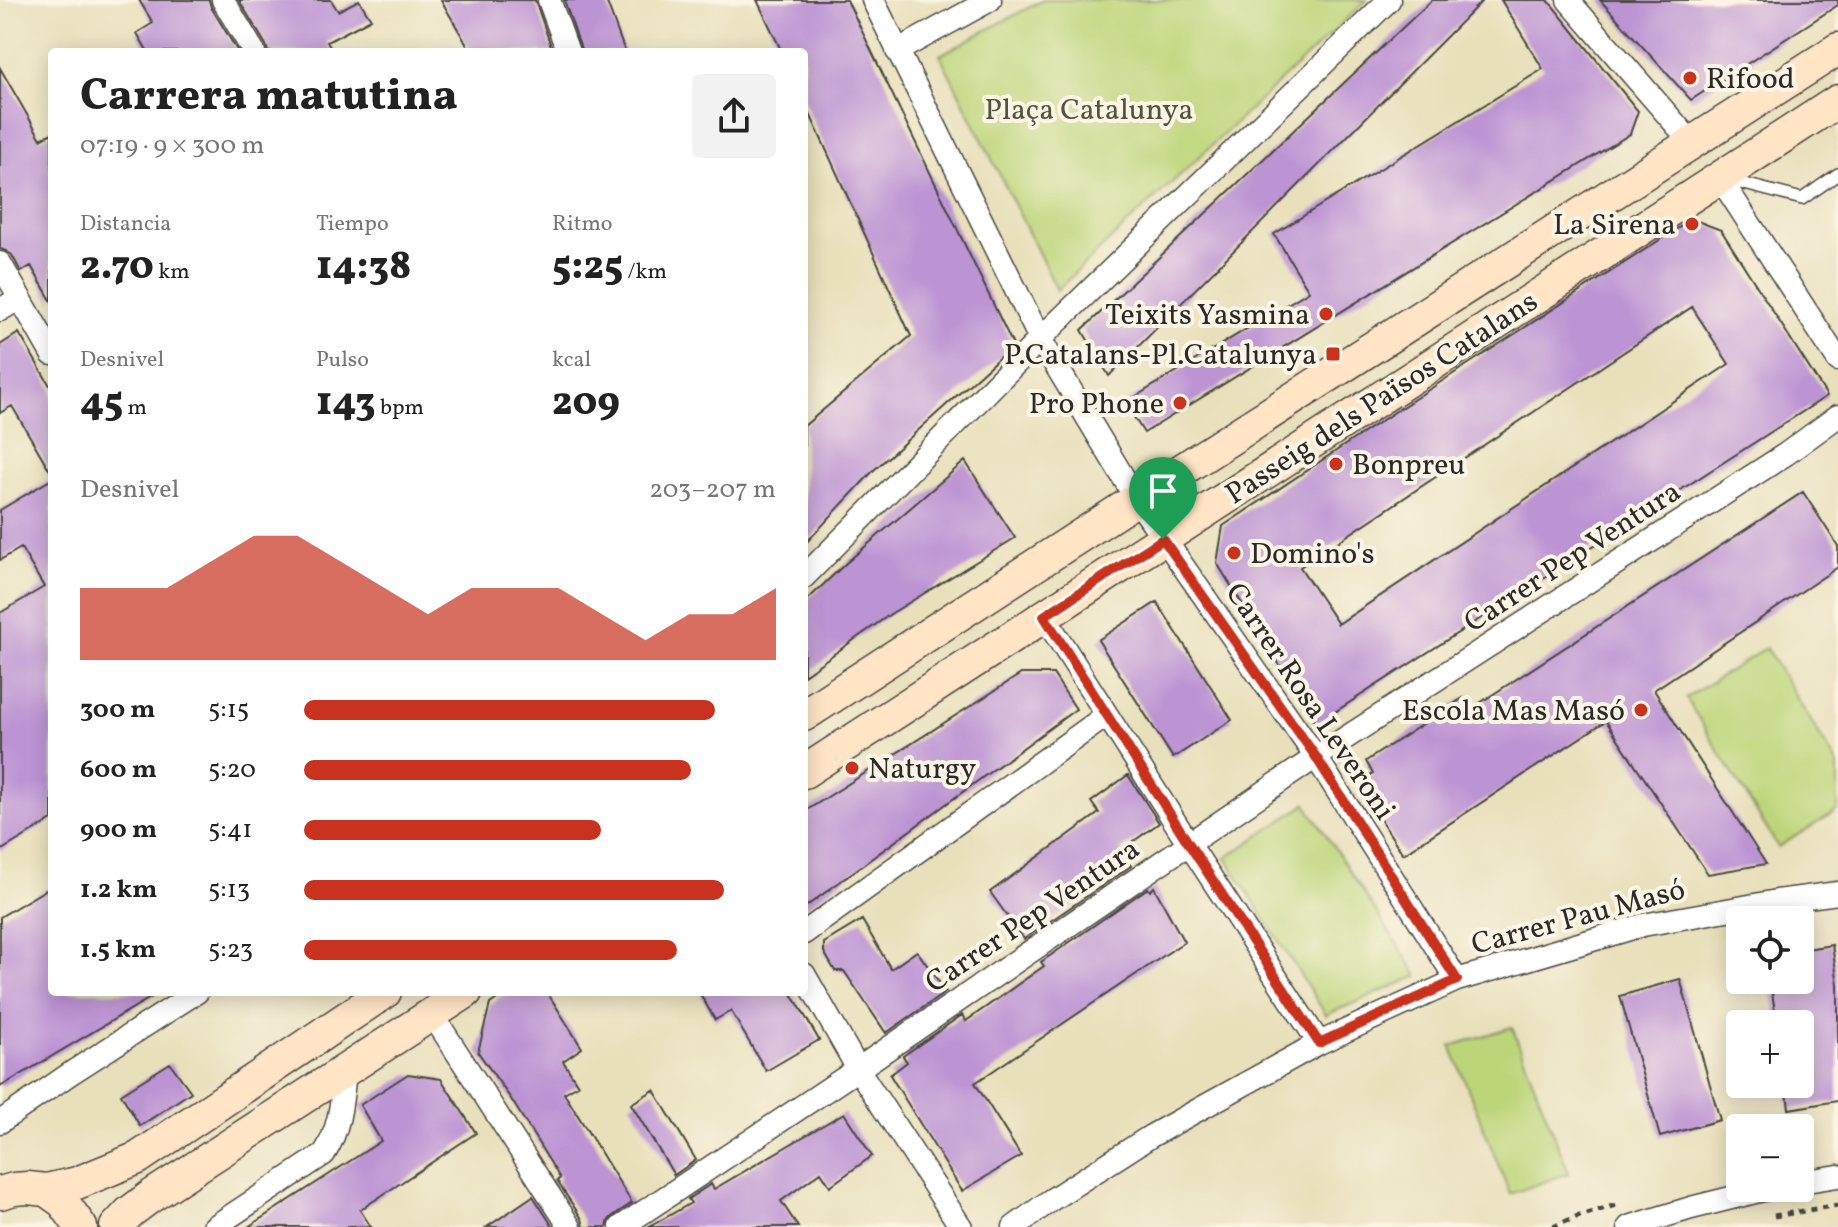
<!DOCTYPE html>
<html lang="es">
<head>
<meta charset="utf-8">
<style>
	:root { --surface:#fff; --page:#f2f2f2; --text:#222; --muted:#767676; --accent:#c8321e }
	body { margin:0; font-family:Vollkorn,serif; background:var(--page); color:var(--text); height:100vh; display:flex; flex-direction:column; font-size:30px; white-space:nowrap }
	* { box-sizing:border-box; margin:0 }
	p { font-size:26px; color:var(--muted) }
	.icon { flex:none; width:44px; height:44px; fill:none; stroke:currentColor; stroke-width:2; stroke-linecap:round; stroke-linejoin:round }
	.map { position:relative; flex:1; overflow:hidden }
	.drawer { position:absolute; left:48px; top:48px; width:760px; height:948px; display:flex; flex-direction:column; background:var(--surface); border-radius:8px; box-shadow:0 4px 20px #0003 }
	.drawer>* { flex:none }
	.tools { position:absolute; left:1726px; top:906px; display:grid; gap:16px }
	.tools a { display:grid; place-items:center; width:88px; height:88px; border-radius:8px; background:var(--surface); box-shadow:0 4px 20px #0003; font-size:40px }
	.pin { position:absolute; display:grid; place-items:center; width:68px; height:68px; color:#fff; margin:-82px -34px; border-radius:50% 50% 50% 0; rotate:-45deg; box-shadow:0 0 8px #0007 }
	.pin .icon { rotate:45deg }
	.round { display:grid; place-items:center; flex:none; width:84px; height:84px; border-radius:8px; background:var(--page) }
	.head { display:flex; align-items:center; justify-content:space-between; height:136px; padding:0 32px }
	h1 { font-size:44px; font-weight:800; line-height:60px }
	.figures { display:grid; grid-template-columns:repeat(3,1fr); gap:12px; height:136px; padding:8px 32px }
	.figures div { display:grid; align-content:center }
	.figures b { font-size:40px; font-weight:800 }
	.figures small { font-size:22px; font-weight:400 }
	.figures p { font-size:22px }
	.chart { height:224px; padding:16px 32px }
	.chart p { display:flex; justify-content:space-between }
	.chart svg { width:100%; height:144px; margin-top:8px; fill:var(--accent); opacity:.7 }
	ul { padding:0 32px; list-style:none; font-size:26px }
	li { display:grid; grid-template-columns:128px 96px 1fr; align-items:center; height:60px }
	li i { height:20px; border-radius:10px; background:var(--accent) }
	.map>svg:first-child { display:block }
	.green { fill:#bdd579; stroke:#748052; stroke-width:2 }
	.building { fill:#bc93d3; fill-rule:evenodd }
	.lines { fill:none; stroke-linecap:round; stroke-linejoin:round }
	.lane-casing { stroke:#474641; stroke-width:14 }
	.street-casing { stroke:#474641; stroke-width:25 }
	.secondary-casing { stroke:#474641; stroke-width:35 }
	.path { stroke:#474641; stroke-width:5; stroke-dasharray:6 6; stroke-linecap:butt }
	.lane { stroke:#fff; stroke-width:11 }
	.street { stroke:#fff; stroke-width:22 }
	.secondary { stroke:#ffe4c6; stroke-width:32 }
	.route-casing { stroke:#fff; stroke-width:16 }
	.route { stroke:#c8321e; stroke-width:10 }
	.poi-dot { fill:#c8321e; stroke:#fcf5e5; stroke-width:3 }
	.labels { text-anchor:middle; stroke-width:8; stroke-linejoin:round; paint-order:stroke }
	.poi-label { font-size:30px; fill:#2b2b2b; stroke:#fcf5e5; text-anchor:end }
	.park-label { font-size:30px; fill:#50563e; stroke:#fcf5e5 }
	.street-label { font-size:30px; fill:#2b2b2b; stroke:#fcf5e5 }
</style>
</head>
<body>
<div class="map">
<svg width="1838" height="1227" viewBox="0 0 1838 1227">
	<rect width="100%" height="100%" fill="#fcf5e5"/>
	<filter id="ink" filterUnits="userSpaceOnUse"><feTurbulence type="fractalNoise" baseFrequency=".0125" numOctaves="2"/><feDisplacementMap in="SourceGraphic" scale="16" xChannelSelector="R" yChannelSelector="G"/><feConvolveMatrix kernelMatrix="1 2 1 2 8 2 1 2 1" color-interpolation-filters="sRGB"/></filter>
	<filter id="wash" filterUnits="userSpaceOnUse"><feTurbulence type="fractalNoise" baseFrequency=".006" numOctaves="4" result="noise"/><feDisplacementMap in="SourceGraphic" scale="32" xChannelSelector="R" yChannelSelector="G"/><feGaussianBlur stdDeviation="1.8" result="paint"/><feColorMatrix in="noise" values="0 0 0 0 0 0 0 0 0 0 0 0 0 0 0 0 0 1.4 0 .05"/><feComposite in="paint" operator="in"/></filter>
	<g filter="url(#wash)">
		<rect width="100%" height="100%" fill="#e8e0bb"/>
		<path class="green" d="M1043,0H1367L1057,290L940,55Z
			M1766,648L1838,765V810L1778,847L1686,698Z
			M1306,804L1418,976L1326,1015L1226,858Z
			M1512,1027L1569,1173L1510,1194L1451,1046Z"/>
		<g id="blocks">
			<path class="building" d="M139,0H209L211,7L238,52H148L137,33L153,23Z
				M239,0H331L338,11L359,0L371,19L327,42L333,52H268L266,45Z
				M441,0H535L553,52H471Z
				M564,0H606L625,52H582Z
				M757,0H847L1013,345L874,470L804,545V426L911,336L804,101V52H782Z
				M1432,0H1483L1109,376L1082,330Z
				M1501,0H1548L1638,111L1630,134L1144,433L1125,403L1309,291L1274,234L1543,69Z
				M1600,0H1838V5L1691,100Z
				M0,68L41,139L52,133V302L31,266L21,272L12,255L6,251L0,249Z
				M1692,219L1721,230L1827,396L1316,724L1217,563L1223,526L1396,411ZM1692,307L1729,364L1338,624L1300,567Z
				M19,333L52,389V474L12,406L0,413V345Z
				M965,461L1015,538L892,613L804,675V603L845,564Z
				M52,479V820L0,851V613L44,587L21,548L0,560V510Z
				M1803,492L1838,546V567L1654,690L1766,864L1708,874L1606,721L1403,854L1357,784L1373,774L1366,761L1463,698L1469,710Z
				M1157,602L1232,720L1173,758L1098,640Z
				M1021,674H1053L1076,709L804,908V812Z
				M1128,775L1159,823L1120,851L1131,866L1024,939L990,892L1099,813L1091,802Z
				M52,886V992H160L0,1087V917Z
				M1154,887L1184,942L975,1083L1021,1156L962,1191L890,1075L907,1062L903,1056L962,1015L966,1021L1044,966L1041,962L1148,888L1150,891Z
				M862,920L891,969L917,951L946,992L886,1033L844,971H835L824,952V943Z
				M1832,945L1838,984V1101L1789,1109L1786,1084H1800V1024H1777L1770,980H1800V950Z
				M1680,979L1720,1120L1660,1137L1620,996Z
				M507,992H547L582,1048L563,1061L578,1085L564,1093L632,1203L613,1216L609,1220L607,1227H584L582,1219L557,1181L560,1178L511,1099L478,1052L490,1004Z
				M699,992H791L819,1040L766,1071L731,1011L715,1020Z
				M170,1063L191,1092L140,1126L121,1094Z
				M408,1074L441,1079L476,1133L360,1210L371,1227H248L381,1141L360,1105Z
				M654,1090L696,1160L674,1175L631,1104Z
				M844,1113L872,1156L830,1186L821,1172L781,1201L798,1227H649L691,1203L688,1199L711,1184L714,1189Z
				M533,1196L553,1227H487Z"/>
		</g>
	</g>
	<g filter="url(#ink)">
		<use href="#blocks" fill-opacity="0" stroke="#474641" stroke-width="2"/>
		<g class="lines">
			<g class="lane-casing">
				<path id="lane" d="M1729,180L1802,199L1838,174"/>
			</g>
			<g class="street-casing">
				<path id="street" d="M223,0L254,52
					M549,0L568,52
					M873,0L1040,339L1137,500L1316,757L1457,980
					M1568,0L1692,143
					M897,51L990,0
					M1720,178L1838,360
					M0,263L52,354
					M0,310L20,298
					M804,577L1040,339L1389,0
					M1044,616L1189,844L1319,1043
					M804,933L1107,715
					M804,974L858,1069L961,1227
					M432,1014L570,1227
					M0,1122L71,1073L197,992
					M1800,1182L1838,1176
					M214,1227L324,1154C340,1130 342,1099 345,1071
					M621,1227L858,1069L1316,757L1786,454L1838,416
					M1014,1227L1051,1200L1151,1136L1319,1043L1457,980L1643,925L1777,901L1838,893
					M1629,1227L1691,1208L1771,1188"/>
			</g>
			<g class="secondary-casing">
				<path id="secondary" d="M804,715L1191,464L1838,49
					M804,772L1838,101
					M46,1190L63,1202L81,1227
					M0,1193L14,1189L28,1188L46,1190L77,1183L138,1158L385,992
					M116,1227L130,1212L150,1197L466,992"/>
			</g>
			<path class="path" d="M1774,1216L1838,1205
				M1553,1227L1576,1217L1616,1205"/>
			<use href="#lane" class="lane"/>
			<use href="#street" class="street"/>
			<use href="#secondary" class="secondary"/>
		</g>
	</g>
	<g class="lines" filter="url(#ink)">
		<g class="route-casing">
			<path id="route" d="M1163,539L1316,757L1457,980L1319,1043L1189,844L1044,616Z"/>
		</g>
		<use href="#route" class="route"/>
	</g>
	<g class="poi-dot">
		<circle cx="1690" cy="78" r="8"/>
		<circle cx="1692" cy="224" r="8"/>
		<circle cx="1326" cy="314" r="8"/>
		<rect x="1325" y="346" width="16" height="16" rx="4"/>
		<circle cx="1180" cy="403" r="8"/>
		<circle cx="1336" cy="464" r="8"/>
		<circle cx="1234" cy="553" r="8"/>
		<circle cx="1641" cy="710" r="8"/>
		<circle cx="852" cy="768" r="8"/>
	</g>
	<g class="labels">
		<g class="poi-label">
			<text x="1706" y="88" text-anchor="start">Rifood</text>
			<text x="1676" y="234">La Sirena</text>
			<text x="1310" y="324">Teixits Yasmina</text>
			<text x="1317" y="364">P.Catalans-Pl.Catalunya</text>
			<text x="1164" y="413">Pro Phone</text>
			<text x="1352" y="474" text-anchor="start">Bonpreu</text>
			<text x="1250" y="563" text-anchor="start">Domino's</text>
			<text x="1625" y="720">Escola Mas Masó</text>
			<text x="868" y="778" text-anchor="start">Naturgy</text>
		</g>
		<g class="park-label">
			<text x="1089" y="119">Plaça Catalunya</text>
		</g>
		<g class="street-label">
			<text transform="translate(1381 397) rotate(-33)" y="10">Passeig dels Països Catalans</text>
			<text transform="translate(1572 556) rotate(-33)" y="10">Carrer Pep Ventura</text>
			<text transform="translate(1311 701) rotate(56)" y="10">Carrer Rosa Leveroni</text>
			<text transform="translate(1032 915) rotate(-34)" y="10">Carrer Pep Ventura</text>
			<text transform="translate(1578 916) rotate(-15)" y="10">Carrer Pau Masó</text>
		</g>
	</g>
</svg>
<div class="tools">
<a><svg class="icon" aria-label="locate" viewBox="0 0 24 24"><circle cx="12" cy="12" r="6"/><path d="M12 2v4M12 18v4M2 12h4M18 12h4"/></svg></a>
<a>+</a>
<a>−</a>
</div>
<div class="pin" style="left:1163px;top:539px;background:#1e9e55"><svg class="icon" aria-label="arrive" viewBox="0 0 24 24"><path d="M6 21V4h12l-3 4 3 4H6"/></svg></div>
<section class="drawer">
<div class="head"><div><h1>Carrera matutina</h1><p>07:19 · 9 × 300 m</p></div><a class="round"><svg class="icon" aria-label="share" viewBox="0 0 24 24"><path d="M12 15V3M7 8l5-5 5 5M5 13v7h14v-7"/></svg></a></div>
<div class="figures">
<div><p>Distancia</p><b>2.70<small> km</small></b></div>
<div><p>Tiempo</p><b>14:38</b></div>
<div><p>Ritmo</p><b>5:25<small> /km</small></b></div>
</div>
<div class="figures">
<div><p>Desnivel</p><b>45<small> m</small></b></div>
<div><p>Pulso</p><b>143<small> bpm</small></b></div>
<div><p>kcal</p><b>209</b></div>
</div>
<div class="chart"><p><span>Desnivel</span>203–207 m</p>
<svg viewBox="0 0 160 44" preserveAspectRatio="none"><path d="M0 44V22L10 22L20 22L30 14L40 6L50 6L60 14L70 22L80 30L90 22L100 22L110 22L120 30L130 38L140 30L150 30L160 22V44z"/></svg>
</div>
<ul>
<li><b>300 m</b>5:15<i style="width:87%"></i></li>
<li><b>600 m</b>5:20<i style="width:82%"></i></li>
<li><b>900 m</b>5:41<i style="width:63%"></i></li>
<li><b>1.2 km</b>5:13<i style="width:89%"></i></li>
<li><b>1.5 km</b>5:23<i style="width:79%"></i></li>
</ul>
</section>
</div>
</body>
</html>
